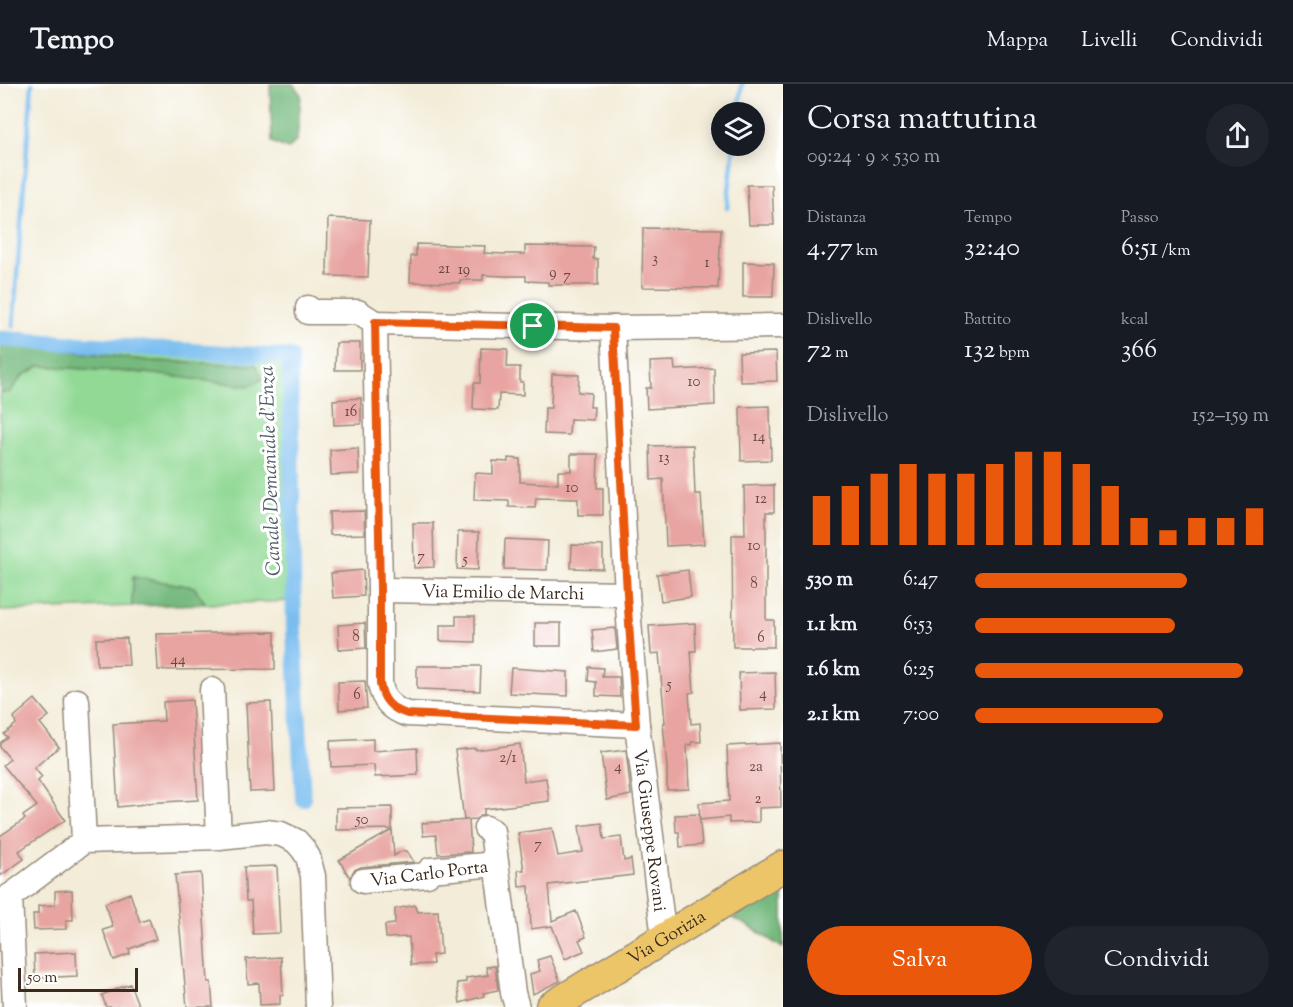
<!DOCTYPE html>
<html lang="it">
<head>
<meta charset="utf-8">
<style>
	:root { --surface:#171b24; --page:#20242c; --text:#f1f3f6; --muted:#9ea1a6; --line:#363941; --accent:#ea580c }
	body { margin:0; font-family:"Sorts Mill Goudy",serif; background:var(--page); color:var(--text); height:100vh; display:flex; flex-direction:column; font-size:22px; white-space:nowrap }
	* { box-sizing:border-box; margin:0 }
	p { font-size:20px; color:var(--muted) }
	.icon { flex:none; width:33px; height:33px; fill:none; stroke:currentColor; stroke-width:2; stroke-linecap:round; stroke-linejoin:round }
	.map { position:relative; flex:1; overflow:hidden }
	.side { display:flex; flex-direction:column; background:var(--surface); width:510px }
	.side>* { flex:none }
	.buttons { position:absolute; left:711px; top:18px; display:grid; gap:12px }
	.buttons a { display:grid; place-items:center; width:54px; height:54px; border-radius:50%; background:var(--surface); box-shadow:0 3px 15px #0003; font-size:30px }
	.scale { position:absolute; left:18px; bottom:15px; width:120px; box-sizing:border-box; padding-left:6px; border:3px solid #3b2a1e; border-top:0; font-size:16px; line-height:21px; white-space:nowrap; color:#3b2a1e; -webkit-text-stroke:4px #fff; paint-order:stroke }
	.pin { position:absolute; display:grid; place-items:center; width:51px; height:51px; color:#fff; margin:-26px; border:3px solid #fff; border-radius:50%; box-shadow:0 2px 6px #0007 }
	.round { display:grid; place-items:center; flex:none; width:63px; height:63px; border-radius:32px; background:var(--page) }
	.head { display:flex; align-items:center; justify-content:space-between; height:102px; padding:0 24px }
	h1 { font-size:33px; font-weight:600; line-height:45px }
	.figures { display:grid; grid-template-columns:repeat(3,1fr); gap:9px; height:102px; padding:6px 24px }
	.figures div { display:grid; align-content:center }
	.figures b { font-size:26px; font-weight:600 }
	.figures small { font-size:16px; font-weight:400 }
	.figures p { font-size:16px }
	.chart { height:168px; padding:12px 24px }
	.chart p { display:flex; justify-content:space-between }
	.chart svg { width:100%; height:108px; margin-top:6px; stroke:var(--accent); stroke-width:6 }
	.cta { display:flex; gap:12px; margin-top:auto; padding:12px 24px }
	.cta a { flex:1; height:69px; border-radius:36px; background:var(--accent); color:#fff; font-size:24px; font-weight:600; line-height:69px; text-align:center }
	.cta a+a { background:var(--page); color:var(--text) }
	ul { padding:0 24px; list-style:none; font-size:20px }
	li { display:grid; grid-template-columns:96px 72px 1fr; align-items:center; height:45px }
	li i { height:15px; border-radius:8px; background:var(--accent) }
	header { display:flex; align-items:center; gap:36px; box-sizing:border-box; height:84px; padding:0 30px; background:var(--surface); border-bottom:2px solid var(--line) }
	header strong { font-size:28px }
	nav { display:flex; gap:33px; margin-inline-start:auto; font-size:21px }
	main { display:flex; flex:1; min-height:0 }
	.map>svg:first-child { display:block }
	.green { fill:#91d994; stroke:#668259; stroke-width:1.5 }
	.forest { fill:#74b97e; stroke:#58724e; stroke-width:1.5 }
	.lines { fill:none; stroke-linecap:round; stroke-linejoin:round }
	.stream { stroke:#7abef0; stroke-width:4.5 }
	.canal { stroke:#7abef0; stroke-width:16 }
	.building { fill:#e8a4a1 }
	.minor-casing { stroke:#978b7b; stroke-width:27 }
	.major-casing { stroke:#978b7b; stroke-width:33 }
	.minor { stroke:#fff; stroke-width:24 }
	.major { stroke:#edc569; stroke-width:30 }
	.route-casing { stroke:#fff; stroke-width:12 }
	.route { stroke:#ea580c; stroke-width:8 }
	.labels { text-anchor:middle; stroke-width:6; stroke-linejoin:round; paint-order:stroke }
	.number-label { font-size:15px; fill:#66483f }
	.street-label { font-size:18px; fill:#3b2a1e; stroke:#fff }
	.water-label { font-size:20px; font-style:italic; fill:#515e68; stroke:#fff }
</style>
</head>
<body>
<header>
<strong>Tempo</strong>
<nav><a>Mappa</a><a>Livelli</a><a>Condividi</a></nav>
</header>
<main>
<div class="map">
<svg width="783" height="923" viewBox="0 0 783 923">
	<rect width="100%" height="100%" fill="#fff"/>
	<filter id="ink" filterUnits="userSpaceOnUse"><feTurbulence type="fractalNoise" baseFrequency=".0167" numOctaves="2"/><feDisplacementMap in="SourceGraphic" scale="12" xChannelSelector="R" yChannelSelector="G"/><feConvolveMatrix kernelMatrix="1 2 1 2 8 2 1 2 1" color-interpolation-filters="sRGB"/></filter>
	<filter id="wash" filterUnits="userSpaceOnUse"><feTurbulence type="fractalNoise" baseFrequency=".008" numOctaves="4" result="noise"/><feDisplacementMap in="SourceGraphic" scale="24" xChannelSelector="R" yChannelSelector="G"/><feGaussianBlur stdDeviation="1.35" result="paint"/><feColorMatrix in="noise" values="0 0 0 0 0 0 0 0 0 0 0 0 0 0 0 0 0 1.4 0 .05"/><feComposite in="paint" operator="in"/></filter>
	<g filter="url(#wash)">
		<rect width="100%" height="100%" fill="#f3ecd8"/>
		<path class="green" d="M40,258L290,273L293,517L206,520L194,503L133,493L132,522L0,527V309L10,308L22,292L40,282L146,289L249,302L256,281L151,277L47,264Z"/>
		<path class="forest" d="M270,0H293L301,11L297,56L288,65L272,58Z
			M0,248L33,250L47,264L151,277L256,281L263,295L249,302L146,289L40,282L22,292L10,308L0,309Z
			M133,493L194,503L206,520L132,522Z
			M783,803V864L749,842L732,834Z"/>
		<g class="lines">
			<path class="stream" d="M738,28L742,0
				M727,124L734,62
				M13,242L32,0"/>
			<path class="canal" d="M0,255L290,273L294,548L303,715"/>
		</g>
		<g id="blocks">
			<path class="building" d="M747,101H772L774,141H749Z
				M328,134L370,136L368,193L327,192Z
				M643,144L721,145L718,204L642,203Z
				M416,160L485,162L484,169L505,170H525V162L594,163L593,175H598V201H548V198L526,197V192H504L483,191V196H460V199L410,198L411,172H416Z
				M743,178L774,179L773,213H743Z
				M336,259H360V286H335Z
				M481,264L508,265L507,283H520V298H523V311L499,310L498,326L473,325L474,299H480Z
				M776,268L777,297L740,298L739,269Z
				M674,277L675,286L714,284L715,321L647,325L646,304H651L650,278Z
				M552,290L579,291L578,308L591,309L590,323H594L593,336L570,335L569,351L544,350L545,324H551Z
				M361,314V340L334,341L333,316Z
				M770,322L771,376L741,377L740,323Z
				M693,361L695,410H701L704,460L666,462L663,395L651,396L650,362Z
				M358,364L359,390L331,391L330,366Z
				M571,370H598L597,404H603V431H578V415L536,414L535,424L509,423V417L474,416L475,389L493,390V377L508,378V374L520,375V398L558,400V387H571Z
				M774,401V428H766V536H774V563H733L732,451H745L744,402Z
				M364,427L365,450L330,451L329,428Z
				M413,439H433L434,483L414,484Z
				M458,448H479L478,486L457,485Z
				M505,455L548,457L547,486L504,485Z
				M572,461L603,462V485L571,484Z
				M363,486L364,512L333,514L331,489Z
				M688,486L691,513L661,517L657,490Z
				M456,532H475V558L440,557V541H456Z
				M365,539L366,564L339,566L338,541Z
				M535,539H561V562H535Z
				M695,539L696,567H691L694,608L689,609L691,640L700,639L701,658H692V661H687L689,705L667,706V683L663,639H665L659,569L651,570L649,542Z
				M615,544L617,565L594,568L592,546Z
				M275,548V585L158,586L156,550Z
				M127,554L129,581L97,582L96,555Z
				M417,582H481L480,607L417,605Z
				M589,583L603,584L602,593H619L620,613L596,612V598L588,597Z
				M511,584L568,588V612L509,609Z
				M775,588L776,625L740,626L739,589Z
				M365,597L367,624L339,626L338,598Z
				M35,615L49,632L40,639L59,663L34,684L42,693L38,697L65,736L19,767L24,775L0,792V752L25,735L23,732L37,722L3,681L10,675L0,663V659L7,653L4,650L16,640L14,633Z
				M192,616L198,716L145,719V720L118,723L113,640L164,637L163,618Z
				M271,618L275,707L250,708L246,619Z
				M373,655V667L417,664L418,691L375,693L374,681L331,683L330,657Z
				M780,659L781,723L759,724V738L729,739V733L700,736L699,719L729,717L727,662Z
				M520,660L524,697L546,694L549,717L484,725V730L476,735L464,736L455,666L476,664V666Z
				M626,666L631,711L607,716L601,669Z
				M392,723V745L336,746V724Z
				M699,730L702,761L680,763L679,748H676L675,731Z
				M469,736L471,768L438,770L436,751L423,752L422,739Z
				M602,739L604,755L621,753L624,777L631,775L633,791L549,801L552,837L576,827L586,853L579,856L584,867L565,875L552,842L531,845L529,802L519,803L518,786H524L518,749L552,744L558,772L583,768L579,742Z
				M392,746L394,772L402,767H407L414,778L361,783L354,786L350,794L339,776Z
				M277,782L280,849L253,850L251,817H246L244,783Z
				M201,789L208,898H211L213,923H187L175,791Z
				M72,806L73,836H66V845L34,846L33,830H38V822L55,821V807Z
				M130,809L140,838L149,835L156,855L129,865L130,870L114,876L103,846L113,843L105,819Z
				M415,821L418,828L438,827L441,870L432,871L433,880L411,881L409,853L386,854L385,841L395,840V825Z
				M76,868L77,892L35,894L34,870Z
				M550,872L560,897L533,910L530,890L540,887L537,876Z
				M281,873L283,911H280V920L260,921L259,899L248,900L246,875Z
				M495,882L498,906L483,909L484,912L460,919L457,899L466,898V894L488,891L486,883Z
				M130,900L139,923H106L102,911Z"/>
		</g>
	</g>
	<g filter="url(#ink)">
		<use href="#blocks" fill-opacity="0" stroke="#978b7b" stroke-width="1.5"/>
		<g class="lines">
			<g class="minor-casing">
				<g id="minor">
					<path d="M308,224V228H358L375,239L380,506V600C383,616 391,625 407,630L637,641"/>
					<path d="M375,239L613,244L783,242"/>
					<path id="s1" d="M613,244L627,510L637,641L664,854"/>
					<path id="s2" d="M380,506L627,510"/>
					<path d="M212,606L219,753"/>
					<path d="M77,617L84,757"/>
					<path d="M486,744L492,747L513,909L517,923"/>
					<path d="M363,797L427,791L430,786L496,780"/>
					<path d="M10,812L15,923"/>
					<path d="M0,820L84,757L219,753L266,748L281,750L296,757L303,765L308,773L313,792L318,923"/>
				</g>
			</g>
			<g class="major-casing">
				<g id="major">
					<path id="s3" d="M551,923L783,782"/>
				</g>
			</g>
			<use href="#minor" class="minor"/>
			<use href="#major" class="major"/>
		</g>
	</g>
	<g class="lines" filter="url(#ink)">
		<g class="route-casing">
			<path id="route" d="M375,238L613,244L627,510L636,641L407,630C391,625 383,616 380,600V506Z"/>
		</g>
		<use href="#route" class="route"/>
	</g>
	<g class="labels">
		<g class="number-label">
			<text x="655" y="179">3</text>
			<text x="707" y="183">1</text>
			<text x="444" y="189">21</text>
			<text x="464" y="190">19</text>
			<text x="553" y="193">9</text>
			<text x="567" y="196">7</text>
			<text x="694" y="302">10</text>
			<text x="351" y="332">16</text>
			<text x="759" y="357">14</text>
			<text x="664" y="378">13</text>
			<text x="572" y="408">10</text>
			<text x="761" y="419">12</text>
			<text x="754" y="466">10</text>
			<text x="421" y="477">7</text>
			<text x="465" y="480">5</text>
			<text x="754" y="504">8</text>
			<text x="356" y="557">8</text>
			<text x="761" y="558">6</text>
			<text x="178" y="580">44</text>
			<text x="669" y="605">5</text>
			<text x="763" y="614">4</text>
			<text x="357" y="615">6</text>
			<text x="508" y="678">2/1</text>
			<text x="618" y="687">4</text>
			<text x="756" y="687">2a</text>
			<text x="758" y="719">2</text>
			<text x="362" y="740">50</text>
			<text x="538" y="765">7</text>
		</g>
		<g class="street-label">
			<text dy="6" stroke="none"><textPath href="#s2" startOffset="123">Via Emilio de Marchi</textPath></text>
			<text dy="6" stroke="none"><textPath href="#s1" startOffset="504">Via Giuseppe Rovani</textPath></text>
			<text transform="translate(429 789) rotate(-7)" y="6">Via Carlo Porta</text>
			<text dy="6" stroke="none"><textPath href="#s3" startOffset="135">Via Gorizia</textPath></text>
		</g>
		<g class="water-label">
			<text transform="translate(269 387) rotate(-92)" y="7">Canale Demaniale d'Enza</text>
		</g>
	</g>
</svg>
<div class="buttons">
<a><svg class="icon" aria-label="layers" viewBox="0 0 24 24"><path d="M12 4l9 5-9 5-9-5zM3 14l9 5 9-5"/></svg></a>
</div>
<div class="scale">50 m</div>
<div class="pin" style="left:533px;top:242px;background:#1e9e55"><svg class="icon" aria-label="arrive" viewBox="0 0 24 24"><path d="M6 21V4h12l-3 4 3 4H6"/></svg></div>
</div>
<section class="side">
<div class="head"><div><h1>Corsa mattutina</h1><p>09:24 · 9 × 530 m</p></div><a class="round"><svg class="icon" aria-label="share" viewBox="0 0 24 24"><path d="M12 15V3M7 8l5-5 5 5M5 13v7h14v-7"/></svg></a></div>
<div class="figures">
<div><p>Distanza</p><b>4.77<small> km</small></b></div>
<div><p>Tempo</p><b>32:40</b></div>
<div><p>Passo</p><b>6:51<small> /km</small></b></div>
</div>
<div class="figures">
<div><p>Dislivello</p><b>72<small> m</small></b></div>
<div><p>Battito</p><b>132<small> bpm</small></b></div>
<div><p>kcal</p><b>366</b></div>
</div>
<div class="chart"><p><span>Dislivello</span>152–159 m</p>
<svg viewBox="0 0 160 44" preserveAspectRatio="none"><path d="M5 44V24M15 44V20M25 44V15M35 44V11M45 44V15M55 44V15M65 44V11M75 44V6M85 44V6M95 44V11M105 44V20M115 44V33M125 44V38M135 44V33M145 44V33M155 44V29"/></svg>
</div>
<ul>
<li><b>530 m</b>6:47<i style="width:72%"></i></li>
<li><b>1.1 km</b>6:53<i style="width:68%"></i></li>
<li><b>1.6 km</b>6:25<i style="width:91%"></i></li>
<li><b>2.1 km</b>7:00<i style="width:64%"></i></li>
</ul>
<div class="cta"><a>Salva</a><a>Condividi</a></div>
</section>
</main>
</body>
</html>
